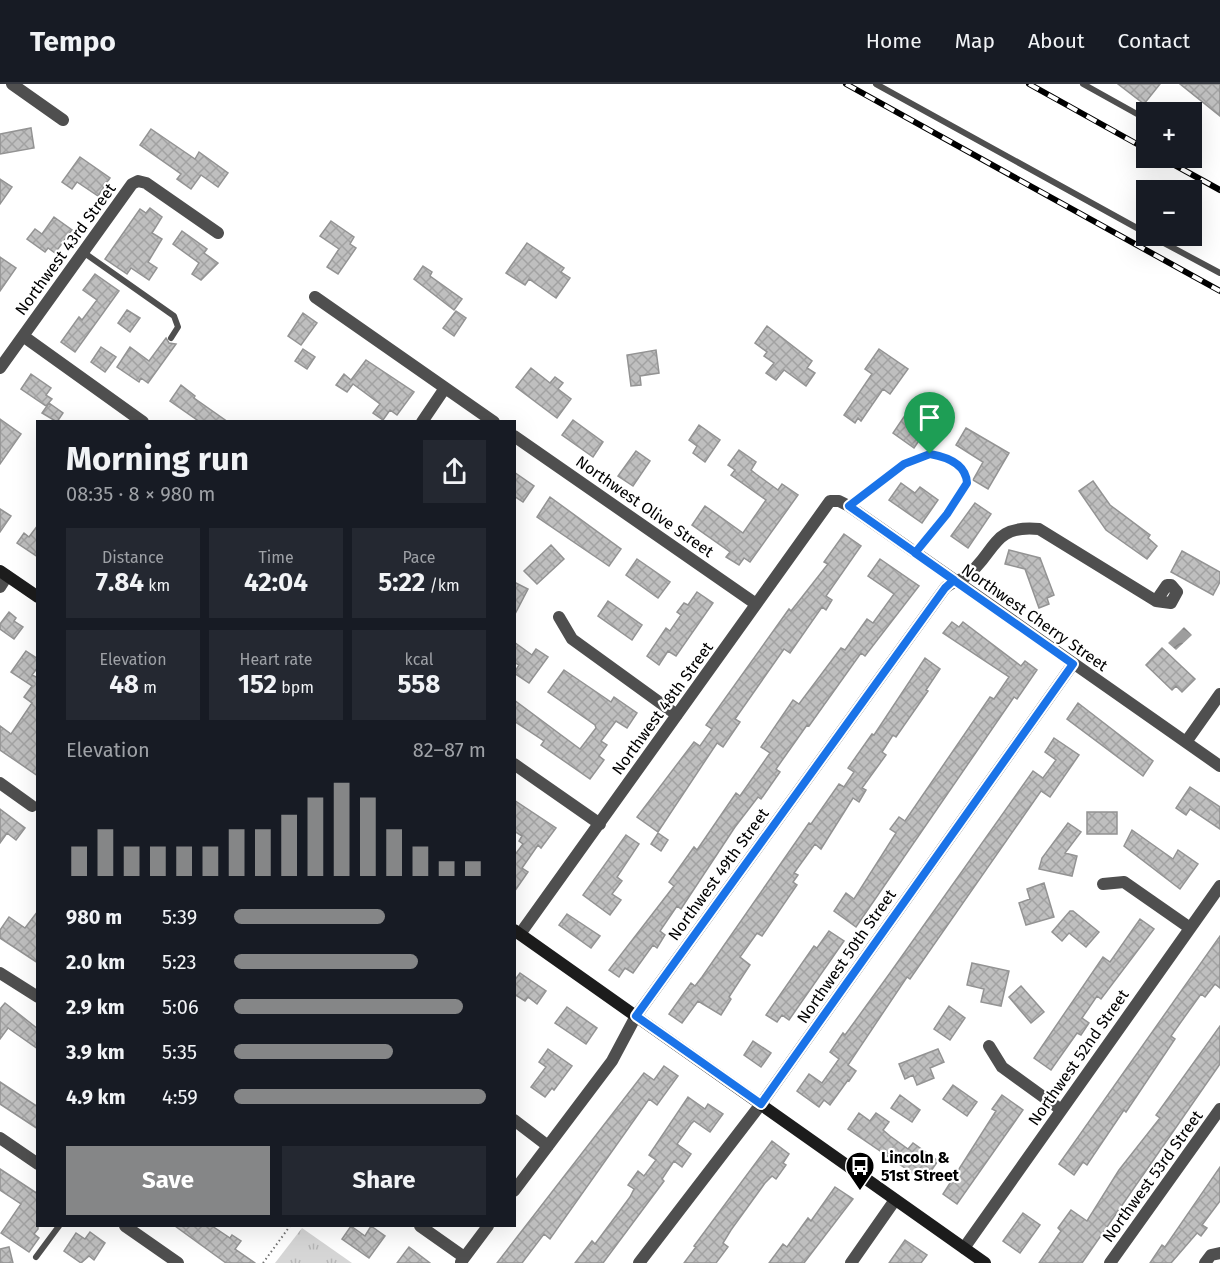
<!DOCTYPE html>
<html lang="en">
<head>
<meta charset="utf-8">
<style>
	:root { --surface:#171b24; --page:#242831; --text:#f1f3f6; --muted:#9ea1a6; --line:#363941; --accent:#858687 }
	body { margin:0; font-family:"Fira Sans",sans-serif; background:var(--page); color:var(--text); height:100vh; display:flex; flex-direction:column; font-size:22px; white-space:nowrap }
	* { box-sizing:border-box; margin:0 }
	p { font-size:20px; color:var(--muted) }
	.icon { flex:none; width:33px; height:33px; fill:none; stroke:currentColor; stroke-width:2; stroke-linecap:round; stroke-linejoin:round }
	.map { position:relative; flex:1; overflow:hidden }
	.drawer { position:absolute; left:36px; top:336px; width:480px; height:807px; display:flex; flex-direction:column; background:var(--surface); border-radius:0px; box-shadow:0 6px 24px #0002 }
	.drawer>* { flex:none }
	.tools { position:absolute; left:1136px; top:18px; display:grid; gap:12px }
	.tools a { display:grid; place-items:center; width:66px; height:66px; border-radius:0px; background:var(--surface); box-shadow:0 6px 24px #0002; font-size:30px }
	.pin { position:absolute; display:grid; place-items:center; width:51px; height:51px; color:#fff; margin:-62px -26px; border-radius:50% 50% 50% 0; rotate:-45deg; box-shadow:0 0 6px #0007 }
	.pin .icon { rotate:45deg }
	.round { display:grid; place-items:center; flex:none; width:63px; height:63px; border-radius:0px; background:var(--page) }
	.summary { display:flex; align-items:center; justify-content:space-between; height:102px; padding:0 30px }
	h1 { font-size:33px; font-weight:700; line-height:45px }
	.metrics { display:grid; grid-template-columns:repeat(3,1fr); gap:9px; height:102px; padding:6px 30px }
	.metrics div { display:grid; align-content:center; border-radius:0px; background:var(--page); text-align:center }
	.metrics b { font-size:26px; font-weight:700 }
	.metrics small { font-size:16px; font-weight:400 }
	.metrics p { font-size:16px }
	.chart { height:168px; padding:12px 30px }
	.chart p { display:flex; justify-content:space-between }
	.chart svg { width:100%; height:108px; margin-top:6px; stroke:var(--accent); stroke-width:6 }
	.action { display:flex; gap:12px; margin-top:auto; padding:12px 30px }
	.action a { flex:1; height:69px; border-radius:0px; background:var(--accent); color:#fff; font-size:24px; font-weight:700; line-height:69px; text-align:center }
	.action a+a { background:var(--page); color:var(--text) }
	ul { padding:0 30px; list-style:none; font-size:20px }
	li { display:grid; grid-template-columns:96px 72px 1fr; align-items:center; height:45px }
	li i { height:15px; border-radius:8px; background:var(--accent) }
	header { display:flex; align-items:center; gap:36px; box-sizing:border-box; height:84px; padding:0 30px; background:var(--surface); border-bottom:2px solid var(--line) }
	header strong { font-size:28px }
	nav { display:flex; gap:33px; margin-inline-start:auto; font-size:21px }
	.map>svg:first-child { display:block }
	.park { fill:url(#park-tufts) }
	.water { fill:url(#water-waves) }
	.building { fill:url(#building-cross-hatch); stroke:#939393; stroke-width:1.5 }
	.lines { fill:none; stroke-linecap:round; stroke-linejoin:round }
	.path { stroke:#717171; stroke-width:2; stroke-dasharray:1.5 3; stroke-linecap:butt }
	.lane { stroke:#4f4f4f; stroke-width:6 }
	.street { stroke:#4f4f4f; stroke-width:12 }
	.secondary { stroke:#1c1c1c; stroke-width:12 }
	.rail-casing { stroke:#000; stroke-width:6 }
	.rail { stroke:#fff; stroke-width:4; stroke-dasharray:11; stroke-linecap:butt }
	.route-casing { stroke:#fff; stroke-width:12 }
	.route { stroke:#1a73e8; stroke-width:8 }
	.labels { text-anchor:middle; stroke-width:4.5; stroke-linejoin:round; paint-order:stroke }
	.street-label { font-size:16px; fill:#000; stroke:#fff }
	.poi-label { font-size:16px; font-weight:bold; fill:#000; stroke:#fff; text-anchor:start }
</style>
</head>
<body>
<header>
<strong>Tempo</strong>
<nav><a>Home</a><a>Map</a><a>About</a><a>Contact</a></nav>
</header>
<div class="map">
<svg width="1220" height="1179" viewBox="0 0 1220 1179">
	<defs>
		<pattern id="park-tufts" width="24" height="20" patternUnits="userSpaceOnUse" patternTransform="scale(1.5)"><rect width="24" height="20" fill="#d6d6d6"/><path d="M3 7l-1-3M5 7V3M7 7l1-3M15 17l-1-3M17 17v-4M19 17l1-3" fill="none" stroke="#b6b6b6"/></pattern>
		<pattern id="water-waves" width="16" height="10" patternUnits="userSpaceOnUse" patternTransform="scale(1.5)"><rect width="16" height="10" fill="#9d9d9d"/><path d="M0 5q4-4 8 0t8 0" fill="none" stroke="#858585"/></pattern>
		<pattern id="building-cross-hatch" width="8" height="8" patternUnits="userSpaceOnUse" patternTransform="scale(1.5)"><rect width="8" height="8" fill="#bfbfbf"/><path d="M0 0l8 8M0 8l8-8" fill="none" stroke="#a2a2a2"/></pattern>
	</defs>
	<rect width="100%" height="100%" fill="#fff"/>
	<path class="park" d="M302,1144L352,1179H275Z"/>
	<path class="water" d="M1184,543L1192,551L1176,566L1168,559Z"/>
	<path class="building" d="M1118,0H1160L1144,20Z
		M1180,0H1220V32Z
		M31,44L34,64L0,70V50Z
		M151,45L195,75L199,68L228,89L218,103L201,91L191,105L177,95L181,90L140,61Z
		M80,73L110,94L98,112L77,98L72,105L62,98Z
		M0,95L12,103L0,120Z
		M150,124L162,133L152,149L162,155L148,178L157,184L149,196L131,184L127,190L105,175L140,125L146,129Z
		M54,133L72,146L55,169L48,164L45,168L27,155L35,145L42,150Z
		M331,137L354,153L350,160L356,164L338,190L327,183L339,165L320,152Z
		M182,147L207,165L204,169L218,179L201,196L192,190L199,179L173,160Z
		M527,159L564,184L561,188L570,194L556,214L529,195L525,201L506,189Z
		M0,173L16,184L0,207Z
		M423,182L432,188L430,192L462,215L454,226L414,195Z
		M95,190L119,207L75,268L61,258L79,233L82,236L97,216L83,206Z
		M127,226L140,234L130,248L118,239Z
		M456,227L466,234L454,252L443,244Z
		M303,229L317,239L301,261L288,252Z
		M767,242L812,277L807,284L815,289L806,302L784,286L776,296L766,289L774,279L764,272L767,268L755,259Z
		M166,254L169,259L176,260L148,299L141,294L139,298L117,283L130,263L149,277Z
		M101,263L116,273L105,288L91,278Z
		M303,265L315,273L307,285L295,277Z
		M879,265L908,285L890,310L883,305L861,337L858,334L855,339L844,331L872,290L865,285Z
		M656,266L659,289L640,292L641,301L631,302L627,271Z
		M366,276L414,308L397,331L390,326L383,336L373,329L380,320L353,300L347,308L336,301L344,290L351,296Z
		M531,284L550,299L555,293L563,299L558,305L571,315L557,334L516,303Z
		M31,290L51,304L46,311L52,315L46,322L21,305Z
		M181,301L195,312L194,314L228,338H200L170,317Z
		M914,318L935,333L914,364L893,349Z
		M49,319L63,329L57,338L42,329Z
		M0,335L21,350L0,380Z
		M573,336L603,358L593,373L562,351Z
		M699,341L720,356L705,378L693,369L697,362L689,356Z
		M966,344L1009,369L988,405L973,396L983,378L956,361Z
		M739,366L756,378L751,386L756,390L778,406L782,400L798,411L750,478L744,474L739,481L726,473L730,468L692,441L705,422L743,449L766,416L731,391L735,386L728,381Z
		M636,367L650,377L633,402L618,392Z
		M514,388L534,402L523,418L514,412Z
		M1093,397L1110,421L1150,451L1148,454L1157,462L1147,475L1106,446L1079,407Z
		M901,399L915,409L920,403L938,416L922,439L889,416Z
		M550,413L621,465L609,482L537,433Z
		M975,419L991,430L968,464L951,452Z
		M0,425L11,432L0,448Z
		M38,441V473L17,459L24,449L29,453Z
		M844,450L861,462L826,512L832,516L826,526L822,523L790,569L784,565L735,635L740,638L723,663L717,659L658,748L637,733L694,658L700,662L712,645L706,641L789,525L791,527L828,480L824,478Z
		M551,461L564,475L537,500L524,487Z
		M1009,466L1040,474L1054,511L1047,514L1049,520L1039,524L1025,485L1005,480Z
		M1182,467L1220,488V498L1213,511L1171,488Z
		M637,475L670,498L658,514L626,491Z
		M880,475L919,502L865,572L861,569L809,642L807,641L776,685L780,688L761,715L758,713L735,743L681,825L677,822L660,847L665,851L657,864L653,861L633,889L625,884L619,893L609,886L674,802L669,798L694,763L697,766L736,709L740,712L770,669L761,663L793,616L799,620L841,564L845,566L867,535L873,539L894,510L868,492Z
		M514,498L528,505L514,532Z
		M697,508L713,519L676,572L668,567L659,581L647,572L666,544L670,547L681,531L677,528L684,519L688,521Z
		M608,517L642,541L632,556L598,532Z
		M9,528L16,534L14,537L23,543L14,555L0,545V540Z
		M952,538L959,543L963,538L1021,582L1025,577L1037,586L1017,615L1014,613L856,843L834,827L846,809L854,815L896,749L890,745L899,733L905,737L990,613L994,615L1009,593L943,549Z
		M514,558L532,571L536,565L548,573L529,599L514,589L519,581L514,578Z
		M1162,564L1195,595L1182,608L1176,602L1172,606L1146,581Z
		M26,567L38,575V583L32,591L38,594V692L0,666V642L11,650L32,619L24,613L32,602L11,588Z
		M925,574L940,585L926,606L928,607L896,653L893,651L882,668L886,671L862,704L866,706L859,718L853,714L821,765L815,760L794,789L798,791L793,798L797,801L762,852L757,849L740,873L750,881L729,913L731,915L721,931L698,917L682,939L669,930L691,899L695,902L702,893L809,739L811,740L839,700L844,703L854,688L848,684L872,650L874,651Z
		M564,586L611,618L614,613L637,629L627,644L616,637L601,657L607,661L599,672L604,676L590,695L541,661L544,657L514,637V616L580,665L596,644L595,641L548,608Z
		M1078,619L1153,677L1143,692L1067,635Z
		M1054,654L1079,671L1050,713L1041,707L910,895L907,893L848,981L856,987L849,997L848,996L830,1021L824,1016L819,1023L797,1007L809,990L822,999L839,975L830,968L843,949L845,951L890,889L1033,687L1043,694L1056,676L1045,668Z
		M1190,703L1220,723V745L1190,725L1186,731L1176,724Z
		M514,716L556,744L541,764L538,761L522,784L528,788L514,808V772L523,760L519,757L522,752L514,747Z
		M0,725L25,744L16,756L7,749L0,759Z
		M1087,728H1117V750H1087Z
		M1068,739L1081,748L1065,769L1077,772L1072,792L1039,785L1042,774Z
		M1132,746L1173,775L1178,766L1198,780L1180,805L1124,762Z
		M658,749L668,756L661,767L651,760Z
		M626,751L639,760L617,793L622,797L612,810L621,816L610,831L583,811Z
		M1044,799L1054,833L1026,841L1019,819L1030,815L1027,805Z
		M38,827V879L0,854V846L9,833L25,844Z
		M1070,827H1073L1099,848L1086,863L1069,849L1062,857L1052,848Z
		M567,830L600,852L591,864L559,841Z
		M1140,835L1154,845L1101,915L1097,912L1082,934L1089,939L1081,951L1077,949L1051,986L1034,974L1103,873L1110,878Z
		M829,847L844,857L789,936L782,931L777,938L766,931L814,862L817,864Z
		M1220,852V904L1215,900L1205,913L1201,910L1171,952L1175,955L1126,1028L1124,1026L1087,1081L1083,1078L1074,1091L1059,1080Z
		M972,879L1009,887L1001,922L981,918L984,905L967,901Z
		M520,889L546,907L537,920L528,913L525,917L514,910V897Z
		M1021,902L1044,928L1031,939L1009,913Z
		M5,919L38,945V965L8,944L0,955V925Z
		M949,922L965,934L950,956L934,945Z
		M567,923L597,944L586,960L555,939Z
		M1220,942V980L1082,1179H1039L1061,1147L1058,1144L1071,1126L1087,1137L1119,1086L1160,1034L1156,1031Z
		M753,957L771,969L761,983L744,971Z
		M548,965L572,982L554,1006L552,1004L545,1013L531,1003L546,983L539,978Z
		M938,965L944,978L930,984L934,994L917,1001L913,991L905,995L899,980Z
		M664,982L678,992L657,1021L649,1015L550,1155L544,1150L522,1179H497L644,989L654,996Z
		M0,998L38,1023V1045L0,1020Z
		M953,1001L977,1018L967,1032L943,1015Z
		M900,1011L920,1026L912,1038L891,1024Z
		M1002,1011L1023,1026L957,1120L943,1110L996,1027L992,1025Z
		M688,1013L705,1025L708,1020L723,1030L710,1048L694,1037L691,1040L677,1060L691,1070L682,1083L674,1077L662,1095L664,1097L603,1179H575L592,1157L595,1160L630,1113L634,1105L628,1101L638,1087L644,1092L656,1076L649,1071Z
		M859,1029L870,1037L876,1029L889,1038L883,1046L890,1052L908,1065L913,1059L938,1077L924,1097L848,1045Z
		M772,1057L789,1070L783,1079L786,1081L776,1095L772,1092L765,1099L731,1146L723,1159L728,1163L716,1179H684L696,1163L694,1162Z
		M1220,1083V1117L1202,1141L1207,1144L1201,1152L1197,1149L1171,1179H1150L1162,1161L1165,1163Z
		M0,1085L38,1110V1145L34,1150L39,1154L29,1168L1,1149L21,1120L0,1106Z
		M835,1103L853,1115L804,1179H769L783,1160L787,1163L808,1134L811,1137Z
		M1023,1129L1040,1141L1020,1169L1003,1157Z
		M175,1142H212L230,1154L232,1151L241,1157L235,1165L255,1179H226Z
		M351,1142L365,1152L371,1142L385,1152L369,1174L342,1155Z
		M90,1148L105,1159L94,1176L89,1172L81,1179L64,1167L76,1149L85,1155Z
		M905,1156L927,1171L921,1179H889Z
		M9,1163L13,1179H0V1165Z
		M409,1163L430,1179H397Z"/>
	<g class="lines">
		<path class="path" d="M263,1179L290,1142"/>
		<path class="lane" d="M876,0L1146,149
			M1083,0L1146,35
			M1151,152L1220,189
			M83,168L174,232L178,243L171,254
			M849,422C878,400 939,337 967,394L965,405L915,469
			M36,1173L59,1142"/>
		<path class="street" d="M12,0L63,36
			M315,213L494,338
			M23,252L143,338
			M0,284L132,100L138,97L146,99L218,149
			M422,338L445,304
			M514,352L756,520
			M0,503L7,492
			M559,533L572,555L677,631
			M1186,658L1220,610
			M514,680L600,740
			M0,699L32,722
			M1103,800L1124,798L1190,844
			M520,850L830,417H839L849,422L1220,682
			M0,889L38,913
			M989,962L1002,983L1060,1025
			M514,1036L548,1062
			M0,1054L38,1080
			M514,1107L612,977L636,932L945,504C951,498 959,497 965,493C996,471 990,440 1039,445L1156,517L1171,519L1177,508L1171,501H1167L1156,517
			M125,1142L178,1179
			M420,1142L464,1173
			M964,1164L1220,802
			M461,1178L488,1142
			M639,1179L761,1020L1073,580
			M851,1179L895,1116
			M1110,1179L1220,1025
			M1205,1179L1211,1171L1220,1169"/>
		<path class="secondary" d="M0,487L38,513
			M514,846L985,1179"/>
		<g class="rail-casing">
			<path id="rail" d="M846,0L1220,207
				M1029,0L1146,65
				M1162,74L1220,106"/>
		</g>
		<use href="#rail" class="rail"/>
	</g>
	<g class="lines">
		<g class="route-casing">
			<path id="route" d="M930,370L904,380L849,422L954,496L945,504L636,932L761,1020L1073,580L915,469L947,430L967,399C966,380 947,373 930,370"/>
		</g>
		<use href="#route" class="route"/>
	</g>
	<defs>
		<g id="bus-pin" transform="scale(1.5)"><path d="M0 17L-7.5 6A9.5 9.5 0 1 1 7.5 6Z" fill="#000" stroke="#fff"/><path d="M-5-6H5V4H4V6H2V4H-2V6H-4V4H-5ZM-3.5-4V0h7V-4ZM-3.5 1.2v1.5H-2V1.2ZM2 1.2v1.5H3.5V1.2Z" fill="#fff"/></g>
	</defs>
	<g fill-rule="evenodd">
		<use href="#bus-pin" x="860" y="1082"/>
	</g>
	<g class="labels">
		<g class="street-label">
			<text transform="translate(65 165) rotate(-54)" y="6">Northwest 43rd Street</text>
			<text transform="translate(645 422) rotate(35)" y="6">Northwest Olive Street</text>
			<text transform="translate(1035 533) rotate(35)" y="6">Northwest Cherry Street</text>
			<text transform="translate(662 624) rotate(-54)" y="6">Northwest 48th Street</text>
			<text transform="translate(718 790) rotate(-54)" y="6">Northwest 49th Street</text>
			<text transform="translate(846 872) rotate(-55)" y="6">Northwest 50th Street</text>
			<text transform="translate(1078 973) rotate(-55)" y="6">Northwest 52nd Street</text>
			<text transform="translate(1152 1092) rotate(-54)" y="6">Northwest 53rd Street</text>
		</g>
		<g class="poi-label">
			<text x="881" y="1079">Lincoln &amp;<tspan x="881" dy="18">51st Street</tspan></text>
		</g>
	</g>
</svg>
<div class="tools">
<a>+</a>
<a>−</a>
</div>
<div class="pin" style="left:930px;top:370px;background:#1e9e55"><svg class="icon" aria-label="arrive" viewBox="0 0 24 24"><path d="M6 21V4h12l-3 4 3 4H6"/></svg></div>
<section class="drawer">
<div class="summary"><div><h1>Morning run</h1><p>08:35 · 8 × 980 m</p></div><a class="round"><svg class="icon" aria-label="share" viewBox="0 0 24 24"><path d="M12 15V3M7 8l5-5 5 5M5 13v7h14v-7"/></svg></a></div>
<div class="metrics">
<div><p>Distance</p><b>7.84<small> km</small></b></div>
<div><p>Time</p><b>42:04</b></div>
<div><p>Pace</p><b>5:22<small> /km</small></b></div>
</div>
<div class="metrics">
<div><p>Elevation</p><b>48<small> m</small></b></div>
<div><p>Heart rate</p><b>152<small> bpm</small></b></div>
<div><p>kcal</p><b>558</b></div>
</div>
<div class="chart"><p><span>Elevation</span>82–87 m</p>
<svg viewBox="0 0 160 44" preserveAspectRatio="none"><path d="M5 44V32M15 44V25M25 44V32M35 44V32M45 44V32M55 44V32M65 44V25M75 44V25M85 44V19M95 44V12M105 44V6M115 44V12M125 44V25M135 44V32M145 44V38M155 44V38"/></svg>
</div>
<ul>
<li><b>980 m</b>5:39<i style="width:60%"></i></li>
<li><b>2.0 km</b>5:23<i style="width:73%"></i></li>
<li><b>2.9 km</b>5:06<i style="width:91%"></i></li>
<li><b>3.9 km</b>5:35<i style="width:63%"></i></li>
<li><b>4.9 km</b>4:59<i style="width:100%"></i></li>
</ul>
<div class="action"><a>Save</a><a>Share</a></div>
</section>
</div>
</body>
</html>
